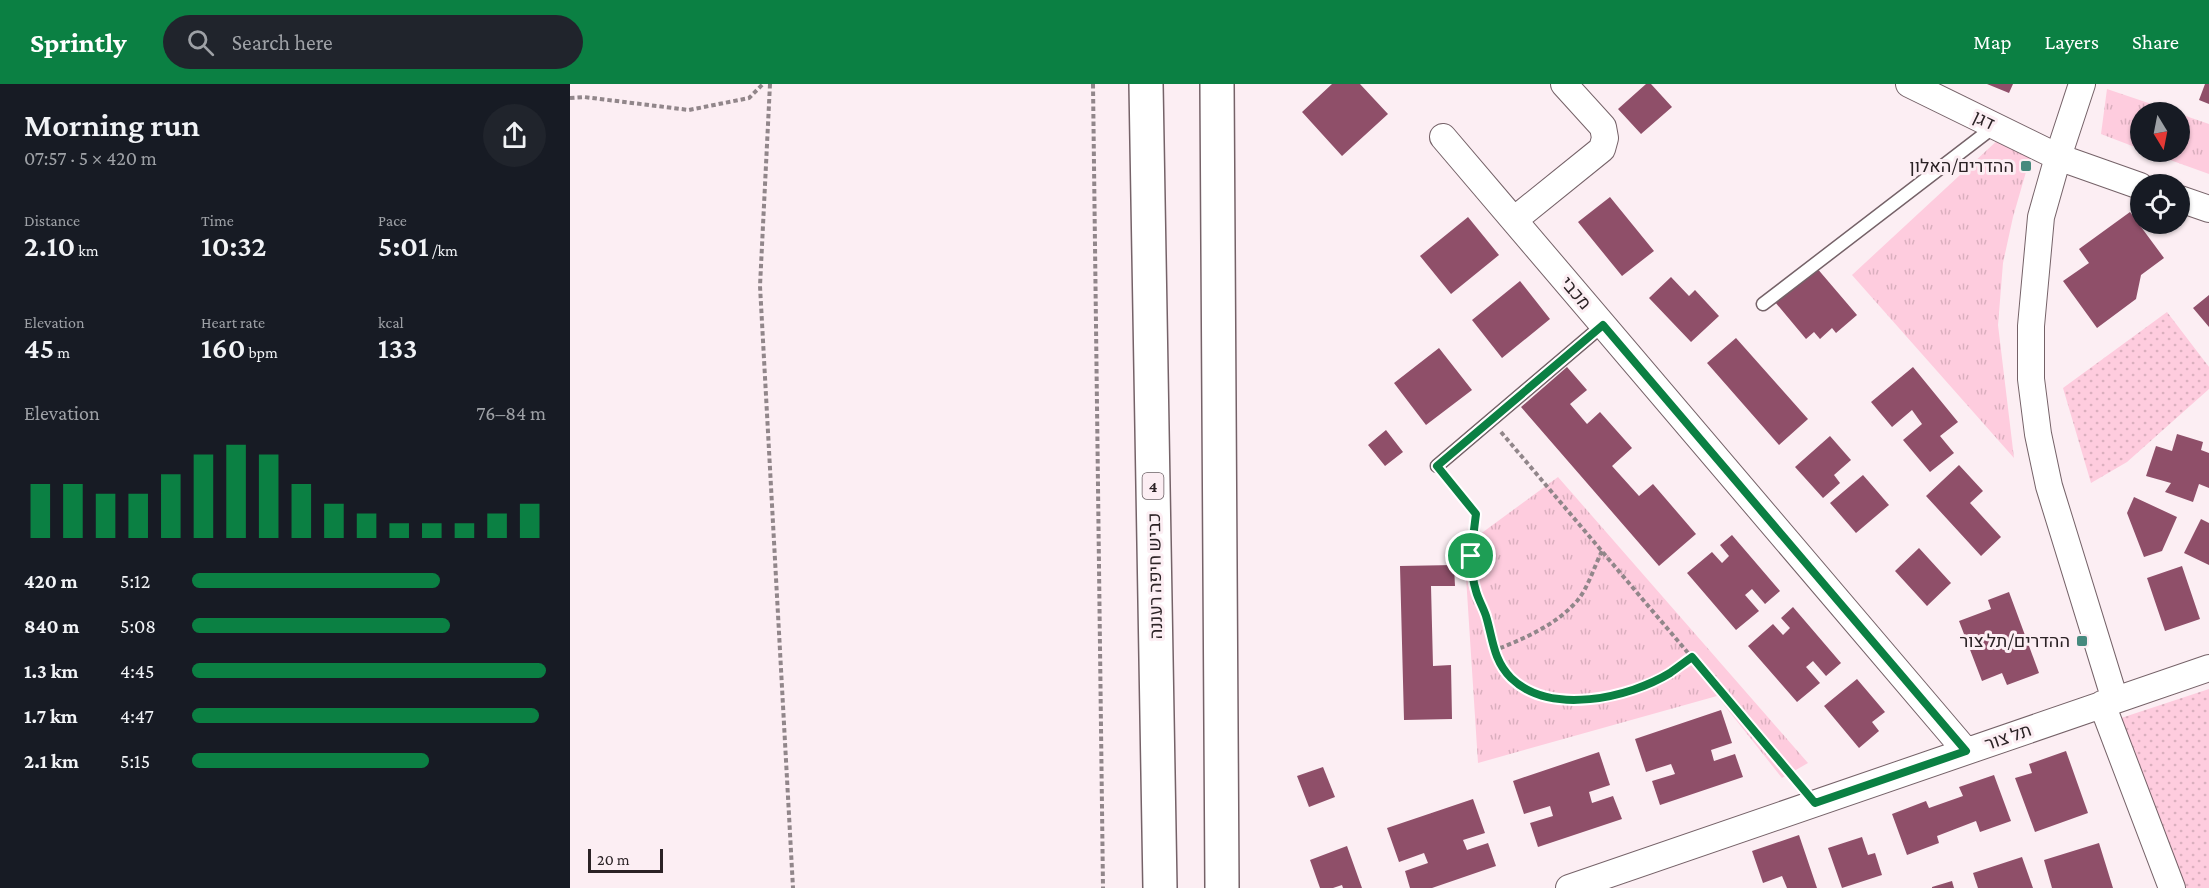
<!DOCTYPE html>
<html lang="en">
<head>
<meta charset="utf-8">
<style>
	:root { --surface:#171b24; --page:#20242c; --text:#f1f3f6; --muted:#9ea1a6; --accent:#0b8043 }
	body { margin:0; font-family:"Crimson Pro",Heebo,serif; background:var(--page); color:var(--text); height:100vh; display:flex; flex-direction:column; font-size:22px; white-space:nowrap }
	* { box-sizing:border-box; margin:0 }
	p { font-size:20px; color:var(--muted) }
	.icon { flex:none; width:33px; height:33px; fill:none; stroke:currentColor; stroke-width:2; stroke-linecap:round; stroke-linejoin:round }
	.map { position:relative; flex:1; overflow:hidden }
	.side { display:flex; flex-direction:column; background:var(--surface); width:570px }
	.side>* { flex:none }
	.needle { width:39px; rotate:170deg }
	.buttons { position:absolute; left:1560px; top:18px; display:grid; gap:12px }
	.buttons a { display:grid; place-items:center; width:60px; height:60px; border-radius:50%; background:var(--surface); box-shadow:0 2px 4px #0004; font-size:30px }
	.scale { position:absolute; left:18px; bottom:15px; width:75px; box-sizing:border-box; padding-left:6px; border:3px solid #2b2225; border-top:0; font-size:16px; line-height:21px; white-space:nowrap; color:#2b2225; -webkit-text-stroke:4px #fceef3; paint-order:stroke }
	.pin { position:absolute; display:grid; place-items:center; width:51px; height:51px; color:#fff; margin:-26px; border:3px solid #fff; border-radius:50%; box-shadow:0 2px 6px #0007 }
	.round { display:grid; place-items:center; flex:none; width:63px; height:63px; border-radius:32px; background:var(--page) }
	.summary { display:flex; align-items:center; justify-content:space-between; height:102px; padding:0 24px }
	h1 { font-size:33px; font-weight:600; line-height:45px }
	.figures { display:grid; grid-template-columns:repeat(3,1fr); gap:9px; height:102px; padding:6px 24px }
	.figures div { display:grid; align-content:center }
	.figures b { font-size:30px; font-weight:600 }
	.figures small { font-size:16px; font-weight:400 }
	.figures p { font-size:16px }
	.chart { height:168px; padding:12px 24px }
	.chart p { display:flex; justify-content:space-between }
	.chart svg { width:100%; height:108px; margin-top:6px; stroke:var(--accent); stroke-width:6 }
	ul { padding:0 24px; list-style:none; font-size:20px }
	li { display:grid; grid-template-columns:96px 72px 1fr; align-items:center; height:45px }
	li i { height:15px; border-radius:8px; background:var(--accent) }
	header { display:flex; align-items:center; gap:36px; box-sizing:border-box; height:84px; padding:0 30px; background:var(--accent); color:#fff }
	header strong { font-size:28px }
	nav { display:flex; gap:33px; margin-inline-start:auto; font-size:21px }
	.search { width:420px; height:54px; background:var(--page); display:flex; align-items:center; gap:15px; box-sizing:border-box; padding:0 21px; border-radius:33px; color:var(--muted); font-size:22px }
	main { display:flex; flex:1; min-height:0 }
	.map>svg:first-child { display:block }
	.grass { fill:url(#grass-dots) }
	.park { fill:url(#park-tufts) }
	.building { fill:#8f4f69 }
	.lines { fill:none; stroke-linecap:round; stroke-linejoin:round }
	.lane-casing { stroke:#756268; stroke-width:15 }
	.street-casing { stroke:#756268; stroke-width:28 }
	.highway-casing { stroke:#756268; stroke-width:36 }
	.path { stroke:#91868a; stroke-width:4; stroke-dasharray:4.5 3; stroke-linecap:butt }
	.lane { stroke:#fff; stroke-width:12 }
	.street { stroke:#fff; stroke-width:26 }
	.highway { stroke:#fff; stroke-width:33 }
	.route-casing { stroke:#fff; stroke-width:12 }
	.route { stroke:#0b8043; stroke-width:8 }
	.poi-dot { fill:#468a7e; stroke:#fceef3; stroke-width:2 }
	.labels { text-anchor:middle; stroke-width:6; stroke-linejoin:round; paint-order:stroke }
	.shield { fill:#fceef3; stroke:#6a5f63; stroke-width:1.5 }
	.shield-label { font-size:16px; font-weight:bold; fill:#2b2225 }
	.street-label { font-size:18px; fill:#2b2225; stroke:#fceef3 }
	.poi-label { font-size:18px; fill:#2b2225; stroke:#fceef3; text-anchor:end }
</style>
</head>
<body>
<header>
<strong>Sprintly</strong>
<div class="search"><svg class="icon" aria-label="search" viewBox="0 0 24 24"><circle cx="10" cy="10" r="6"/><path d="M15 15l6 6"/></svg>Search here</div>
<nav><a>Map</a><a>Layers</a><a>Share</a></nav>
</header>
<main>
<section class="side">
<div class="summary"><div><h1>Morning run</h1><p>07:57 · 5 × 420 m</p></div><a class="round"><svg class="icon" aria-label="share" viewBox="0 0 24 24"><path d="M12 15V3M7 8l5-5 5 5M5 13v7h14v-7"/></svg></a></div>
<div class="figures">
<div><p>Distance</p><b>2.10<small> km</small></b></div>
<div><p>Time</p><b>10:32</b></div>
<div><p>Pace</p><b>5:01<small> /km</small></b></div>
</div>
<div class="figures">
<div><p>Elevation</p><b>45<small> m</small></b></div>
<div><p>Heart rate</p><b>160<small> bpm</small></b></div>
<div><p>kcal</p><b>133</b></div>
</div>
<div class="chart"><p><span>Elevation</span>76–84 m</p>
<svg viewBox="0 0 160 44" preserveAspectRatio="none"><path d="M5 44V22M15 44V22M25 44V26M35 44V26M45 44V18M55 44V10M65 44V6M75 44V10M85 44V22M95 44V30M105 44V34M115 44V38M125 44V38M135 44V38M145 44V34M155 44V30"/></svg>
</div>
<ul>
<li><b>420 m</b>5:12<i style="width:70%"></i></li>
<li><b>840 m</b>5:08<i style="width:73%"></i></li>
<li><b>1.3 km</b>4:45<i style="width:100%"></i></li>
<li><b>1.7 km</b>4:47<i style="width:98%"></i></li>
<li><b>2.1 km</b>5:15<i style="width:67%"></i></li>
</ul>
</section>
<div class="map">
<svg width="1639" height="804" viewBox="0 0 1639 804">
	<defs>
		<pattern id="grass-dots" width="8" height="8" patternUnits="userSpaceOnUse" patternTransform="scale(1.5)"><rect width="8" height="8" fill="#feccde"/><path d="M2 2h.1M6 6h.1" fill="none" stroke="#daafbe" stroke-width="1.8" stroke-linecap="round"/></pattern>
		<pattern id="park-tufts" width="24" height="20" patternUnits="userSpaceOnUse" patternTransform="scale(1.5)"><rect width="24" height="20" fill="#feccde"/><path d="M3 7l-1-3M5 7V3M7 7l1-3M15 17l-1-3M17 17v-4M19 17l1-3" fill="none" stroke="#daafbe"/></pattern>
	</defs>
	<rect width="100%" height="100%" fill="#fceef3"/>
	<path class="grass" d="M1597,228L1639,283V305L1557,378L1521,399L1493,304Z
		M1639,605V804H1611L1545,636Z"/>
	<path class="park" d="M1537,5L1605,28H1570V65L1531,50Z
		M1610,30L1639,40V90L1578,68H1610Z
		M1430,54L1460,74L1443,133L1433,179L1428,241L1444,374L1282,191Z
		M988,393L1238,679L1212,694L1147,612L908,679L894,462Z"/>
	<path class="building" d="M762,0H790L818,30L772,72L732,28Z
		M1076,0H1081L1102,23L1071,50L1048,25Z
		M1417,0H1443L1439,9Z
		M1635,0H1639V20L1629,16Z
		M1040,113L1084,167L1052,192L1008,138Z
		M1560,128L1594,174L1571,191L1566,215L1527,244L1493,197L1519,179L1509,165Z
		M898,133L929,171L881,210L850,172Z
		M1246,183L1287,231L1266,249L1262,244L1250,255L1244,248L1236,255L1205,218Z
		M1101,193L1119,212L1125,206L1149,232L1121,258L1079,214Z
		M950,197L980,235L932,274L902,236Z
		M1639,211V243L1623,224Z
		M1166,254L1238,335L1209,361L1137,279Z
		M869,264L902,306L856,341L824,299Z
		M997,283L1017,306L1000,320L1017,340L1030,328L1062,364L1042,382L1069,412L1083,400L1126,450L1089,482L951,323Z
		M1343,283L1388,338L1370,352L1384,369L1360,388L1333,356L1352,340L1342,326L1322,343L1301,318Z
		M816,346L833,368L815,382L798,361Z
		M1607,350L1633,358L1631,366L1639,369V404L1629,400L1623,418L1595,408L1601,399L1576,392L1586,362L1602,367Z
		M1260,352L1281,376L1264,391L1270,399L1253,414L1225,383Z
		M1389,381L1413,407L1400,419L1431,453L1411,472L1356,412Z
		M1293,391L1319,421L1286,449L1260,419Z
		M1564,413L1607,433L1592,467L1574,473L1557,429Z
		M1631,435L1639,439V481L1614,469Z
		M1162,451L1210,507L1195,520L1182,505L1175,511L1189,527L1166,546L1117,489L1142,468L1152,479L1159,472L1150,461Z
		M1349,464L1381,499L1357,522L1325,487Z
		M884,481L885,502H861L863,582L881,581L882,635L834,636L830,482Z
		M1612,482L1630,535L1595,547L1577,494Z
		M1439,508L1469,589L1437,601L1432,589L1412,597L1389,537L1421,525L1418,516Z
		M1223,523L1271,579L1256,592L1243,577L1236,583L1250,599L1227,618L1178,562L1203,540L1213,551L1220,544L1211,534Z
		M1287,595L1315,628L1302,638L1309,647L1289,664L1254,622Z
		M1151,626L1162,659L1141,666L1144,677L1165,670L1173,693L1090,721L1082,697L1105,690L1101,680L1076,688L1065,655Z
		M1496,667L1518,729L1465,748L1445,694L1462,689L1459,680Z
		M1029,668L1040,701L1019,708L1022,719L1043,712L1052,735L968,763L960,739L983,732L980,722L954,730L943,697Z
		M753,683L765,713L739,723L727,692Z
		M1424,691L1441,737L1410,748L1406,737L1367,752L1369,759L1337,771L1322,730L1356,717L1359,724L1393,712L1389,703Z
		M903,715L915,749L893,756L897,766L918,759L926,782L862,804H840L835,787L858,779L854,769L829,778L817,744Z
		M1229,751L1247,804H1217L1212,792L1193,799L1182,767Z
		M1292,753L1298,771L1305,769L1312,791L1272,804L1258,764Z
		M1529,759L1543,804H1482L1474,776Z
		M777,762L792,804H773L772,801L763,804H750L740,776Z
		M1452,773L1463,804H1408L1403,789Z
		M1382,797L1384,804H1362V803Z"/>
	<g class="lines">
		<g class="lane-casing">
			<path id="lane" d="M1193,220L1425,42
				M867,382L1033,241"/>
		</g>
		<g class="street-casing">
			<path id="street" d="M1339,0L1488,73L1471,133L1461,242V295L1468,350L1479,402L1545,616
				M1512,0L1488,73L1570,102
				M873,53L1396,667
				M1610,115L1639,125
				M944,136L1032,65L1035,54L1033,43L994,0
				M1532,620L1602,804
				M999,804L1639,584"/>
		</g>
		<g class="highway-casing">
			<path id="highway" d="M576,0L590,804
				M647,0L652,804"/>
		</g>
		<path class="path" d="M200,0L190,202L223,804
			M523,0L533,804
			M0,14L14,13L119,26L179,14L193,0
			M931,348L1229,700
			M877,395L906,430C903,454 897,482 905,507C908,515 914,523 916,532C923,554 924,577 941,594C980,632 1058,614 1100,589C1107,584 1115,578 1122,573
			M923,567C953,555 985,542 1007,517C1018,504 1024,483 1032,467"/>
		<use href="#lane" class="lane"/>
		<use href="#street" class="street"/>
		<use href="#highway" class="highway"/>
	</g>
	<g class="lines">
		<g class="route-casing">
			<path id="route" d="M1033,241L1396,667L1245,719L1122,573C1115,578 1107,584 1100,589C1059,614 980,632 941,594C923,576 923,555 916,532C913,523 908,515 906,507C898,482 903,454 906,430L867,382Z"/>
		</g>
		<use href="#route" class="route"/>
	</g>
	<g class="poi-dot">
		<rect x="1450" y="76" width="12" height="12" rx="3"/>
		<rect x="1506" y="551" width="12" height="12" rx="3"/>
	</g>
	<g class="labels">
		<rect class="shield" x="572.5" y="389" width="21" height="26" rx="4.5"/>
		<g class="shield-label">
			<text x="583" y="408">4</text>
		</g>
		<g class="street-label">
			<text transform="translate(1414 36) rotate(26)" y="6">דגן</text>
			<text transform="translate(1006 209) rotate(50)" y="6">מכבי</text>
			<text transform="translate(585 492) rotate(-91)" y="6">כביש חיפה רעננה</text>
			<text transform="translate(1438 653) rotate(-19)" y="6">תל צור</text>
		</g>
		<g class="poi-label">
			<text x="1444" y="88">ההדרים/האלון</text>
			<text x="1500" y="563">ההדרים/תל צור</text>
		</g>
	</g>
</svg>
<div class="buttons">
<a><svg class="needle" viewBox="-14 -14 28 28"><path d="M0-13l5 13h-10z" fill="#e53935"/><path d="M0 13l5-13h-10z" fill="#9ea1a6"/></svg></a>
<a><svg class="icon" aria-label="locate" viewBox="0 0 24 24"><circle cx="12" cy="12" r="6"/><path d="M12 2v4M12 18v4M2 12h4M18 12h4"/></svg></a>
</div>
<div class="scale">20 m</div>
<div class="pin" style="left:901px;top:472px;background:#1e9e55"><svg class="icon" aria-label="arrive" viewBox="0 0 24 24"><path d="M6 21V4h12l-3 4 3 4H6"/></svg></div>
</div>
</main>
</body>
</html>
